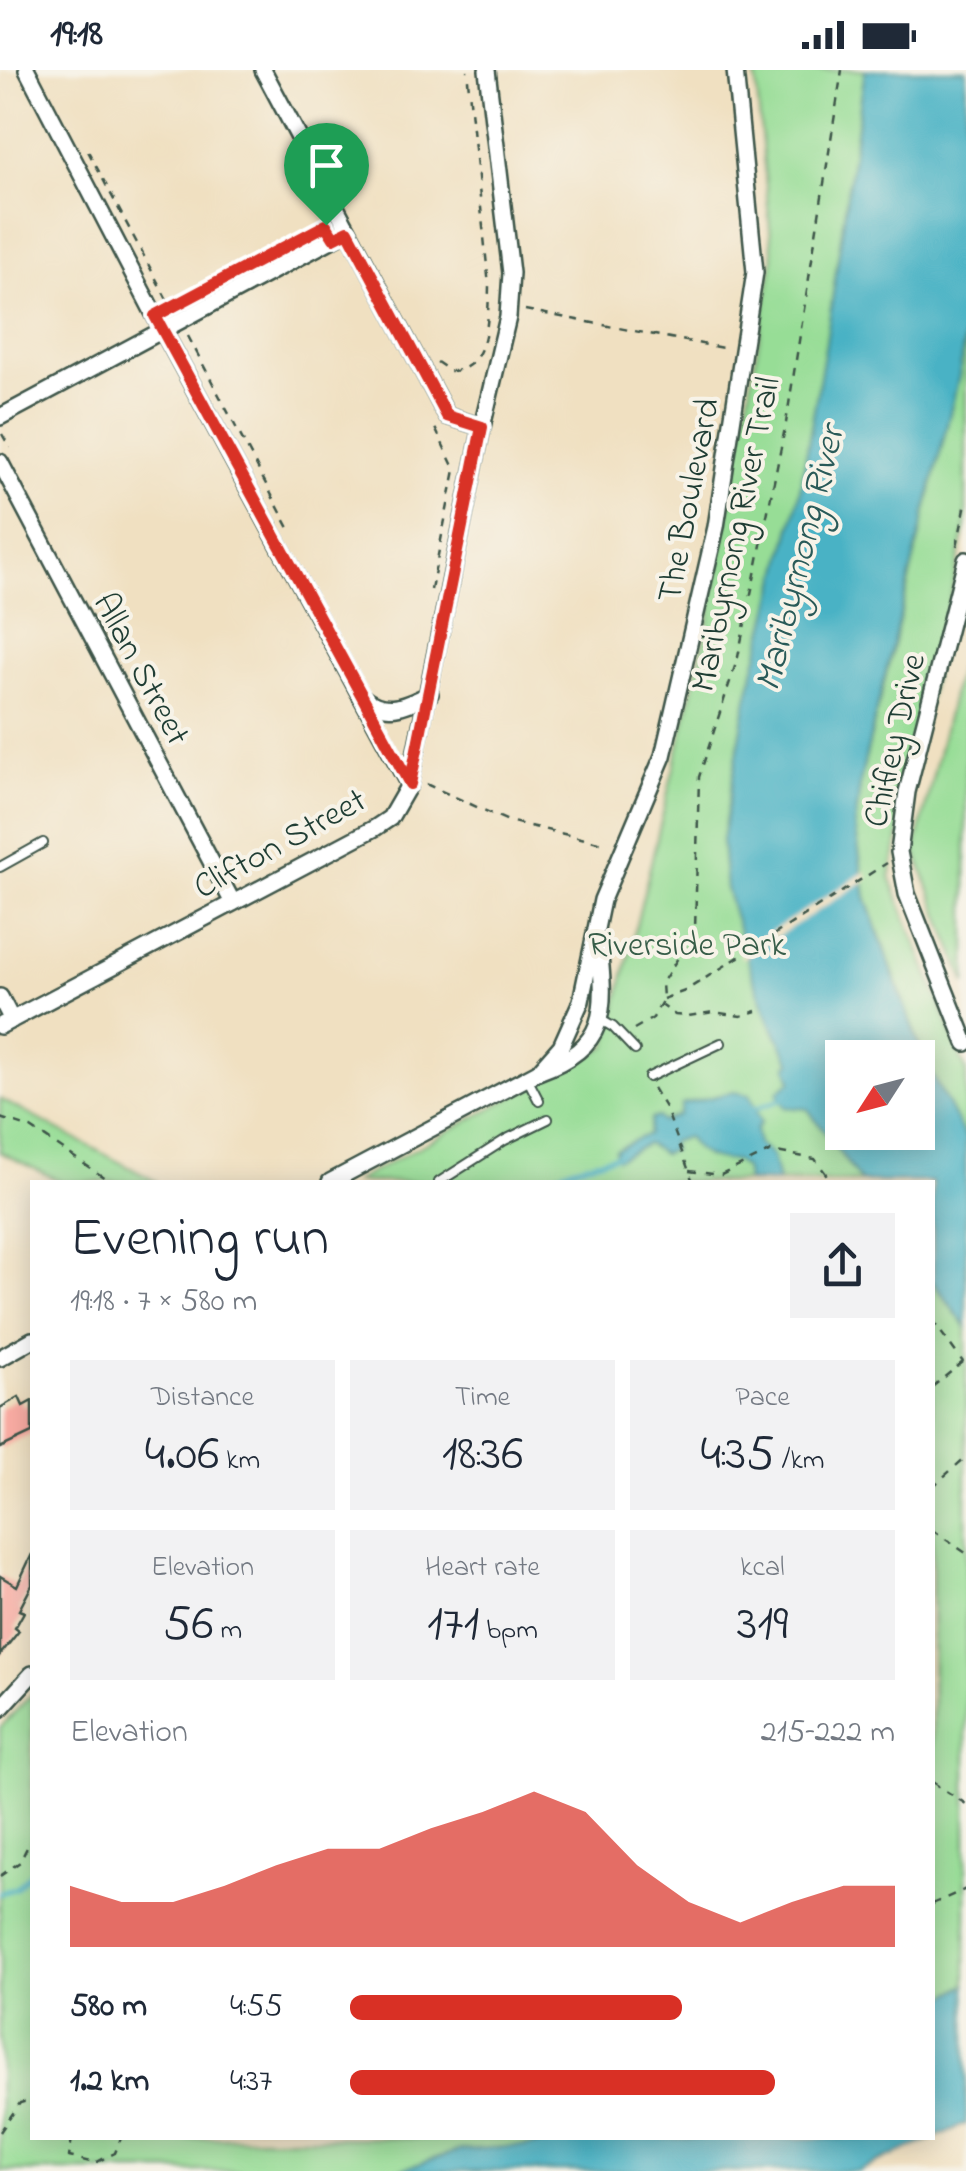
<!DOCTYPE html>
<html lang="en">
<head>
<meta charset="utf-8">
<style>
	:root { --surface:#fff; --page:#f2f2f3; --text:#1f2937; --muted:#747a83; --accent:#d93025 }
	body { margin:0; font-family:"Indie Flower",sans-serif; background:var(--page); color:var(--text); height:100vh; display:flex; flex-direction:column; font-size:38px; white-space:nowrap }
	* { box-sizing:border-box; margin:0 }
	p { font-size:32px; color:var(--muted) }
	.icon { flex:none; width:55px; height:55px; fill:none; stroke:currentColor; stroke-width:2; stroke-linecap:round; stroke-linejoin:round }
	.map { position:relative; flex:1; overflow:hidden }
	.details { position:absolute; left:30px; top:1110px; width:905px; height:960px; display:flex; flex-direction:column; background:var(--surface); border-radius:0px; box-shadow:0 5px 25px #0003 }
	.details>* { flex:none }
	.needle { width:65px; rotate:234deg }
	.tools { position:absolute; left:825px; top:970px; display:grid; gap:20px }
	.tools a { display:grid; place-items:center; width:110px; height:110px; border-radius:0px; background:var(--surface); box-shadow:0 5px 25px #0003; font-size:50px }
	.pin { position:absolute; display:grid; place-items:center; width:85px; height:85px; color:#fff; margin:-102px -42px; border-radius:50% 50% 50% 0; rotate:-45deg; box-shadow:0 0 10px #0007 }
	.pin .icon { rotate:45deg }
	.round { display:grid; place-items:center; flex:none; width:105px; height:105px; border-radius:0px; background:var(--page) }
	.headline { display:flex; align-items:center; justify-content:space-between; height:170px; padding:0 40px }
	h1 { font-size:55px; font-weight:600; line-height:75px }
	.stats { display:grid; grid-template-columns:repeat(3,1fr); gap:15px; height:170px; padding:10px 40px }
	.stats div { display:grid; align-content:center; border-radius:0px; background:var(--page); text-align:center }
	.stats b { font-size:50px; font-weight:600 }
	.stats small { font-size:28px; font-weight:400 }
	.stats p { font-size:28px }
	.chart { height:280px; padding:20px 40px }
	.chart p { display:flex; justify-content:space-between }
	.chart svg { width:100%; height:180px; margin-top:10px; fill:var(--accent); opacity:.7 }
	ul { padding:0 40px; list-style:none; font-size:32px }
	li { display:grid; grid-template-columns:160px 120px 1fr; align-items:center; height:75px }
	li i { height:25px; border-radius:12px; background:var(--accent) }
	.status { display:flex; justify-content:space-between; align-items:center; height:70px; padding:0 50px; background:var(--surface); direction:ltr }
	.status svg { height:28px; fill:currentColor }
	.map>svg:first-child { display:block }
	.green { fill:#97dd96; stroke:#5b8d65; stroke-width:2.5 }
	.water { fill:#48b2c5; stroke:#34787c; stroke-width:2.5; fill-rule:evenodd }
	.pier { fill:#f0e0c1 }
	.lines { fill:none; stroke-linecap:round; stroke-linejoin:round }
	.stream { stroke:#48b2c5; stroke-width:5 }
	.building { fill:#f9aca3 }
	.lane-casing { stroke:#3e5549; stroke-width:12 }
	.street-casing { stroke:#3e5549; stroke-width:20 }
	.path { stroke:#3e5549; stroke-width:2.5; stroke-dasharray:8 8; stroke-linecap:butt }
	.lane { stroke:#fff; stroke-width:8 }
	.street { stroke:#fff; stroke-width:15 }
	.route-casing { stroke:#fff; stroke-width:20 }
	.route { stroke:#d93025; stroke-width:12 }
	.labels { text-anchor:middle; stroke-width:8; stroke-linejoin:round; paint-order:stroke }
	.street-label { font-size:35px; fill:#1f3d34; stroke:#f7f3e8 }
	.park-label { font-size:35px; fill:#375d48; stroke:#f7f3e8 }
	.water-label { font-size:38px; font-style:italic; fill:#295a58; stroke:#f7f3e8 }
</style>
</head>
<body>
<div class="status"><b>19:18</b><svg viewBox="0 0 49 12"><path d="M0 12V9h3v3zM5 12V6h3v6zM10 12V3h3v9zM15 12V0h3v12zM26 1h20v11H26zM47 4h2v5h-2z"/></svg></div>
<div class="map">
<svg width="966" height="2101" viewBox="0 0 966 2101">
	<rect width="100%" height="100%" fill="#f7f3e8"/>
	<filter id="ink" filterUnits="userSpaceOnUse"><feTurbulence type="fractalNoise" baseFrequency=".01" numOctaves="2"/><feDisplacementMap in="SourceGraphic" scale="20" xChannelSelector="R" yChannelSelector="G"/><feConvolveMatrix kernelMatrix="1 2 1 2 8 2 1 2 1" color-interpolation-filters="sRGB"/></filter>
	<filter id="wash" filterUnits="userSpaceOnUse"><feTurbulence type="fractalNoise" baseFrequency=".0048" numOctaves="4" result="noise"/><feDisplacementMap in="SourceGraphic" scale="40" xChannelSelector="R" yChannelSelector="G"/><feGaussianBlur stdDeviation="2.25" result="paint"/><feColorMatrix in="noise" values="0 0 0 0 0 0 0 0 0 0 0 0 0 0 0 0 0 1.4 0 .05"/><feComposite in="paint" operator="in"/></filter>
	<g filter="url(#wash)">
		<rect width="100%" height="100%" fill="#f0e0c1"/>
		<path class="green" d="M755,0H865L826,273L799,426L747,629L722,770L726,818L770,951L785,975L808,1039L861,1112H354L607,976L707,560L773,190Z
			M966,253V455L890,807L966,1001V1069L924,989L866,827L855,755L861,707L959,306Z
			M966,567V914L915,781Z
			M0,1029L157,1112H62L0,1082Z
			M932,1211L966,1257V1915L933,1934Z
			M32,1624V2068H574L426,2092L396,2101H0V1658Z"/>
		<path class="water" d="M865,0H966V253L959,306L876,642L861,707L855,755L866,827L890,897L924,989L966,1069V1257L933,1211L932,1112H861L808,1039L785,1037L777,1022L792,1011L787,996L791,992L770,952L751,901L726,818L722,770L747,629L799,426L826,273ZM842,988H918V1062H842Z
			M733,1022L749,1025L761,1052L756,1059L758,1074L772,1086L778,1112H747L744,1098L735,1091C712,1090 700,1087 687,1067L671,1072L672,1080L663,1084L647,1074L617,1089L615,1080L648,1064L651,1049L658,1047L662,1052L679,1045L682,1034Z
			M966,1915V2054L858,2101H396L461,2080L534,2075L574,2068H932L933,1934Z"/>
		<path class="pier" d="M866,801L868,809L742,889L740,881Z"/>
		<g class="lines">
			<path class="stream" d="M751,1040L783,1029
				M542,1112L571,1098L619,1085
				M0,1823L16,1818L32,1802"/>
		</g>
		<g id="blocks">
			<path class="building" d="M19,1327L23,1336L32,1331V1363L0,1378V1338Z
				M32,1484V1515L19,1540L24,1542L15,1558L19,1561L0,1585V1506L17,1516Z"/>
		</g>
	</g>
	<g filter="url(#ink)">
		<use href="#blocks" fill-opacity="0" stroke="#3e5549" stroke-width="2.5"/>
		<g class="lines">
			<g class="lane-casing">
				<path id="lane" d="M0,797L43,773
					M601,950L613,957L635,980
					M649,1007L721,973
					M527,1008L539,1031
					M439,1112L505,1070L548,1049"/>
			</g>
			<g class="street-casing">
				<path id="street" d="M27,0L155,246L409,715
					M263,0L447,346L482,357
					M0,347L348,161
					M0,392L233,833
					M966,490L907,722L899,782L907,824L966,973
					M362,627C386,646 405,636 430,624
					M0,927L12,950
					M0,956L375,758L390,748L409,715L482,357L508,247L511,203L487,0
					M538,1002L561,976L581,931L602,830L663,686L716,457L755,202L735,0
					M330,1112L538,1002C608,977 606,942 599,876
					M0,1288L32,1270
					M0,1639L32,1604"/>
			</g>
			<path class="path" d="M88,81L171,237
				M525,240L728,279
				M188,266L289,458
				M437,292L450,301C490,301 488,245 489,216L467,0
				M2,364L10,378
				M957,476L966,433
				M431,520L455,400L434,356
				M426,714L508,751L607,774
				M663,929L685,921L887,793
				M660,934L675,945L688,946L713,942L741,946L757,941
				M634,959L653,948L663,929L662,913L695,861L699,707L738,587L786,353L842,0
				M653,1018L666,1039L693,1112
				M0,1048L31,1058L111,1112
				M689,1101L721,1105L771,1081L815,1089L832,1112
				M932,1250L963,1292
				M932,1317L963,1292L966,1297
				M932,1417L966,1387
				M932,1460L966,1483
				M932,1712L966,1734
				M0,1806L20,1792L32,1767
				M932,1834L966,1819
				M0,2062L20,2033L32,2030
				M72,2068L69,2087L95,2093L115,2083L121,2068"/>
			<use href="#lane" class="lane"/>
			<use href="#street" class="street"/>
		</g>
	</g>
	<g class="lines" filter="url(#ink)">
		<g class="route-casing">
			<path id="route" d="M326,155L334,168L348,161L447,346L482,357L410,714L155,246Z"/>
		</g>
		<use href="#route" class="route"/>
	</g>
	<g class="labels">
		<g class="street-label">
			<text transform="translate(687 430) rotate(-79)" y="12">The Boulevard</text>
			<text transform="translate(734 464) rotate(-78)" y="12">Maribyrnong River Trail</text>
			<text transform="translate(143 598) rotate(62)" y="12">Allan Street</text>
			<text transform="translate(893 670) rotate(-77)" y="12">Chifley Drive</text>
			<text transform="translate(279 772) rotate(-29)" y="12">Clifton Street</text>
		</g>
		<g class="park-label">
			<text x="687" y="885">Riverside Park</text>
		</g>
		<g class="water-label">
			<text transform="translate(798 488) rotate(-76)" y="13">Maribyrnong River</text>
		</g>
	</g>
</svg>
<div class="tools">
<a><svg class="needle" viewBox="-14 -14 28 28"><path d="M0-13l5 13h-10z" fill="#e53935"/><path d="M0 13l5-13h-10z" fill="#747a83"/></svg></a>
</div>
<div class="pin" style="left:326px;top:155px;background:#1e9e55"><svg class="icon" aria-label="arrive" viewBox="0 0 24 24"><path d="M6 21V4h12l-3 4 3 4H6"/></svg></div>
<section class="details">
<div class="headline"><div><h1>Evening run</h1><p>19:18 · 7 × 580 m</p></div><a class="round"><svg class="icon" aria-label="share" viewBox="0 0 24 24"><path d="M12 15V3M7 8l5-5 5 5M5 13v7h14v-7"/></svg></a></div>
<div class="stats">
<div><p>Distance</p><b>4.06<small> km</small></b></div>
<div><p>Time</p><b>18:36</b></div>
<div><p>Pace</p><b>4:35<small> /km</small></b></div>
</div>
<div class="stats">
<div><p>Elevation</p><b>56<small> m</small></b></div>
<div><p>Heart rate</p><b>171<small> bpm</small></b></div>
<div><p>kcal</p><b>319</b></div>
</div>
<div class="chart"><p><span>Elevation</span>215–222 m</p>
<svg viewBox="0 0 160 44" preserveAspectRatio="none"><path d="M0 44V29L10 33L20 33L30 29L40 24L50 20L60 20L70 15L80 11L90 6L100 11L110 24L120 33L130 38L140 33L150 29L160 29V44z"/></svg>
</div>
<ul>
<li><b>580 m</b>4:55<i style="width:61%"></i></li>
<li><b>1.2 km</b>4:37<i style="width:78%"></i></li>
</ul>
</section>
</div>
</body>
</html>
